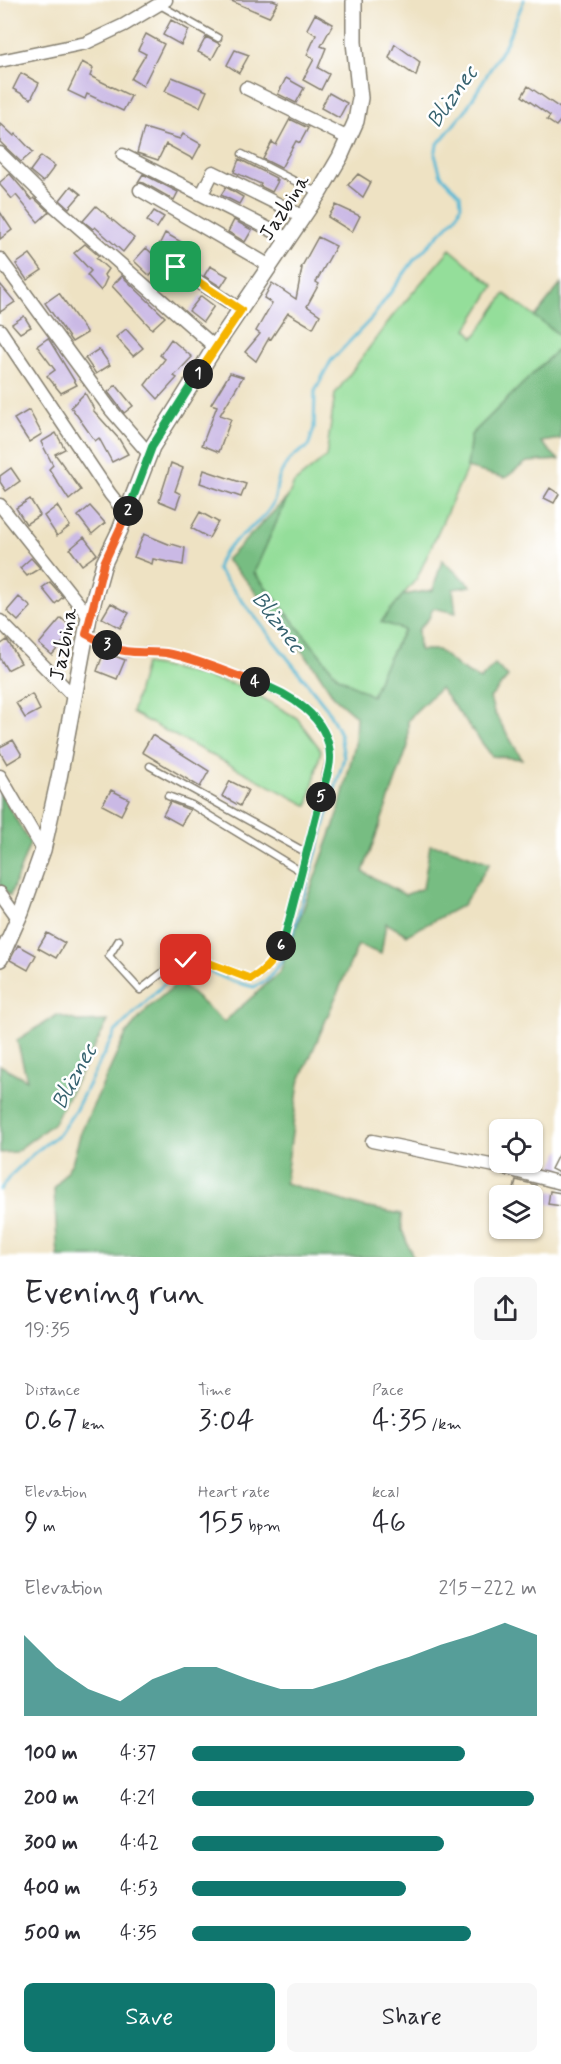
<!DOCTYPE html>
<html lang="en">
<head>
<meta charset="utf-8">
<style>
	:root { --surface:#fff; --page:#f7f7f7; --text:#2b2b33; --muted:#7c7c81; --accent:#0f766e }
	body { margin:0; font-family:Mynerve,sans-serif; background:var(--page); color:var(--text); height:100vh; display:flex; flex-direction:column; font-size:22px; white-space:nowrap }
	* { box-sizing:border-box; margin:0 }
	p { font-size:20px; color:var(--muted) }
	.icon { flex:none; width:33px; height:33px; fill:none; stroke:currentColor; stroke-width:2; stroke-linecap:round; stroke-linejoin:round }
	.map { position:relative; height:1257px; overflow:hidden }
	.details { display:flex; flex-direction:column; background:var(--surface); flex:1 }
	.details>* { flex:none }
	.controls { position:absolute; left:489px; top:1119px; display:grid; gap:12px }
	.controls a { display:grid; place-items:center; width:54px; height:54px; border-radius:9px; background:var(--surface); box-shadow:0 2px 4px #0004; font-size:30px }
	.pin { position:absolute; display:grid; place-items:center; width:51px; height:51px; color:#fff; margin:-26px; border-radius:12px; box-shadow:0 3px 9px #0006 }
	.km { position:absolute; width:30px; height:30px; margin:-15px; border-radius:50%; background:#222; color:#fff; font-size:16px; line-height:30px; text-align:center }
	.round { display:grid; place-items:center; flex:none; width:63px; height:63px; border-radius:9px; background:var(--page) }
	.summary { display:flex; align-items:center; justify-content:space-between; height:102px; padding:0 24px }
	h1 { font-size:33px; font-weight:600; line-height:45px }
	.figures { display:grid; grid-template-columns:repeat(3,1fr); gap:9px; height:102px; padding:6px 24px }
	.figures div { display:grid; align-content:center }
	.figures b { font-size:30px; font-weight:600 }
	.figures small { font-size:16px; font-weight:400 }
	.figures p { font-size:16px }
	.chart { height:168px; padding:12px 24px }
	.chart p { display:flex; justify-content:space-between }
	.chart svg { width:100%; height:108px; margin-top:6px; fill:var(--accent); opacity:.7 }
	.cta { display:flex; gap:12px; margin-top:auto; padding:12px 24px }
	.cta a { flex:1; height:69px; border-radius:9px; background:var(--accent); color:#fff; font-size:24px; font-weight:600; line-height:69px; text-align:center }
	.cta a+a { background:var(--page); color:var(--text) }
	ul { padding:0 24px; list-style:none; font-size:20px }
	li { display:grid; grid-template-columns:96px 72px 1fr; align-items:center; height:45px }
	li i { height:15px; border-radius:8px; background:var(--accent) }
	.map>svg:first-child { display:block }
	.green { fill:#94de9a; stroke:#587d5b; stroke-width:1.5 }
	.forest { fill:#77bd82; stroke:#4a6c4f; stroke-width:1.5 }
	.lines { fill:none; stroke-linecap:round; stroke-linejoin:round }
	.stream { stroke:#55b7d4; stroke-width:3 }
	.building { fill:#cab9e5 }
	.service-casing { stroke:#857f70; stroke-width:9 }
	.minor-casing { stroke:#857f70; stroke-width:15 }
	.tertiary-casing { stroke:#857f70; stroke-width:18 }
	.service { stroke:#fff; stroke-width:6 }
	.minor { stroke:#fff; stroke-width:12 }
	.tertiary { stroke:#fff; stroke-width:15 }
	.split-1-casing { stroke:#fff; stroke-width:12 }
	.split-2-casing { stroke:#fff; stroke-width:12 }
	.split-3-casing { stroke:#fff; stroke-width:12 }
	.split-4-casing { stroke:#fff; stroke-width:12 }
	.split-5-casing { stroke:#fff; stroke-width:12 }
	.split-6-casing { stroke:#fff; stroke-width:12 }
	.split-7-casing { stroke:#fff; stroke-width:12 }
	.split-1 { stroke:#f5b400; stroke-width:8 }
	.split-2 { stroke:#22a559; stroke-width:8 }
	.split-3 { stroke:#f0652b; stroke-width:8 }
	.split-4 { stroke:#f0652b; stroke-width:8 }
	.split-5 { stroke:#22a559; stroke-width:8 }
	.split-6 { stroke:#22a559; stroke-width:8 }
	.split-7 { stroke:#f5b400; stroke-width:8 }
	.labels { text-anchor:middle; stroke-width:5; stroke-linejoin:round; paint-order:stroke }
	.street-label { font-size:21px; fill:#1c1c1c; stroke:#fff }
	.water-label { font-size:22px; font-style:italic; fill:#36626f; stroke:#fff }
</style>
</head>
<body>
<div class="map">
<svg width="561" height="1257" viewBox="0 0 561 1257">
	<rect width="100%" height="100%" fill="#fff"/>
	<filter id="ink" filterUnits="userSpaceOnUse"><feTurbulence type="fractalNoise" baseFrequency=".0167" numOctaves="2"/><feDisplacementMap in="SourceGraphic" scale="12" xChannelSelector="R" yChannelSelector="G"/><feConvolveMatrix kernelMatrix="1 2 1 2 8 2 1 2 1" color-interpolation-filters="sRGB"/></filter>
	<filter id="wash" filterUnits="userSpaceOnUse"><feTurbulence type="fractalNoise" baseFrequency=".008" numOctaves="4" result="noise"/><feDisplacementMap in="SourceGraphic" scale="24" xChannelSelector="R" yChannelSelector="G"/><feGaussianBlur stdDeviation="1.35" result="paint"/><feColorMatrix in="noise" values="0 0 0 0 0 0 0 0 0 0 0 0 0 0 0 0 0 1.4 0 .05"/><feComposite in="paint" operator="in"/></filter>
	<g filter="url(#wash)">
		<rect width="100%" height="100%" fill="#eee2c3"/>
		<path class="green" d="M450,249L494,286L467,329L474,338L505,294L561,336V346L471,435L467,468L417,578L381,622L404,629L382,671L372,697L337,676L254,572L294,483L326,457L335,394L391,318Z
			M145,664L174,669L244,687L297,718L321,750L308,806L132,713Z"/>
		<path class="forest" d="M561,284V336L535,317Z
			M561,346V439L541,442L559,460L527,462L505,478L467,468L471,435Z
			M287,498L254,573L337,676L372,696L382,671L404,630L381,622L403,595L433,590L442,560L471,586L453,589L456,613L433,608L429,618L418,630L419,650H438L460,668L480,680L495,664L508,677L490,698L494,712L522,759L492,756L440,688L414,713L408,721V746L363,872L405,895L423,888L430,845L446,847L490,863L463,905L407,935L386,923L381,954L358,945L299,1083L285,1183L363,1207L401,1214L402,1230L413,1257H58L54,1189L72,1163L81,1132L126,1034L148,1008L179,982L224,1022L280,972L338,814L355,744L356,716L334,697L316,669L246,580L226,560Z
			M0,792L30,843L10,896L0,884Z
			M57,1015L80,1022L108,1021L54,1123L15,1152L0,1153V1065L27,1080L17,1040Z"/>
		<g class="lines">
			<path class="stream" d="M0,1190L10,1176L34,1153L60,1133L75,1111L115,1032L172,976L187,967L197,966L231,981L254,987L268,979L281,962L294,929L344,758L340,734L327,708L217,569C223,539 261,529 273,503C276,498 276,490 277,485C282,465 291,456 308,447L314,428L315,391L331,361L371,319L414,260L456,217L461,205L460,195L441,175L435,155L437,145L465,111L479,88L506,43L524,0"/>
		</g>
		<g id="blocks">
			<path class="building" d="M229,0H273L278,2L269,17Z
				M315,14L333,24L321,46L326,48L318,68L329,74L321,90L303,80L314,59L307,55L316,35L307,29Z
				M171,20L189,30L181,45L163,35Z
				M146,34L164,44L143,86L131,79L146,54L138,50Z
				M206,37L220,44L212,59L198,52Z
				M395,44L420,62L416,76L389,58Z
				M235,50L249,55L239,73L227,65Z
				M82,62L93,68L90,76L131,96L123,111L87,94L85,99L68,91Z
				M21,73L39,83L31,99L13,89Z
				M172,77L207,91L200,107L165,91Z
				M286,78L304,88L296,103L278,94Z
				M528,86L561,109V120L556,126L547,120L550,116L522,96Z
				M329,93L347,103L339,118L321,108Z
				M290,119L308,128L300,143L296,141L281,168L263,159L272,142L276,145Z
				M0,123L14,136L16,134L33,152L21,162L0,142Z
				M144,128L180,139L183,134L201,144L193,159L166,144L158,160L137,153Z
				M41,156L55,166L43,182L30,171Z
				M239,159L276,178L275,180L278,181L272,192L260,186L261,184L234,172Z
				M10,174L32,200L34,198L49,212L38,222L16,195L12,199L0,185V182Z
				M143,174L178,192L174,200L144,183L138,182Z
				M358,174L371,182L363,197L348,185Z
				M71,186L81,194L69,208L60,200Z
				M226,187L243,197L239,204L221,195Z
				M336,205L360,216L352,232L328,217Z
				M96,206L134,238L123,252L95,227L93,229L83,221Z
				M154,211L164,217L157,228L147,221Z
				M0,212L12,230L0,239Z
				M234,220L252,230L245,242L228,232Z
				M165,233L183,243L175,259L169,255L150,276L134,261L146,248L154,255Z
				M318,237L336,246L316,282L319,284L307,306L320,315L313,328L288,313L271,339L269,338L256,361L245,352L260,334L256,331L272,303L264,298L272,283L296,299L302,268H301Z
				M85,244L99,256L96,258L108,269L104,275L107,278L101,291L87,275L91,271L74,253Z
				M30,254L42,270L27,280L16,264Z
				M210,266L228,276L221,287L204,276Z
				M122,276L165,317L152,329L112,286Z
				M0,284L15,302L0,312Z
				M59,293L87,333L72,342L45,303Z
				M201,296L214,306L203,322L189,311Z
				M24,316L31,327L20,333L12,324Z
				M126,329L143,348L133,356L116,337Z
				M48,338L77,385L61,393L47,376L55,370L37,346Z
				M171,339L192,357L174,376L177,378L158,399L145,385L165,359L160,355Z
				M99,349L110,365L96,374L85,358Z
				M230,373L243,377L220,415L231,419L219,452L202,445L217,406L211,404Z
				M116,385L133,406L124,413L108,392Z
				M85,393L94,409L93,410L119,439L128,454L112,462L99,438L95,441L71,407Z
				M29,410L42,434L29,442L14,419Z
				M56,433L65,449L55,454L81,490L69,500L49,469L53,465L41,442Z
				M171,463L183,468L175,491L181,494L176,508L159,501Z
				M11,468L20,481L6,491L0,482V476Z
				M204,470L246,484L241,497L200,483Z
				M550,488L559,494L554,503L544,498Z
				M30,499L40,515L26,524L16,508Z
				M57,506L70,526L57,536L44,516Z
				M90,506L105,523L92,534L78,516Z
				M200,512L218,522L209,538L191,528Z
				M144,534L171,545L172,544L185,548L183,565L153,559L152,564L134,557Z
				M84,537L97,554L82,565L70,549Z
				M31,558L40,568L27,576L20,568Z
				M50,582L63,597L55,604L42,588Z
				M19,597L31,607L18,621L7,611Z
				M111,603L129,613L120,628L102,618Z
				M61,618L74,629L52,655L39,644Z
				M7,640L21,663L7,670L0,658V645Z
				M104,652L125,660L117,679L97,671Z
				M32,694L40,710L25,718L16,703Z
				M152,735L209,771L200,787L142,752Z
				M13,740L22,755L7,764L0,752V747Z
				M230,781L248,790L240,806L222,796Z
				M111,790L129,799L121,815L102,805Z
				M170,802L190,810L181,825L163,815Z
				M47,933L65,943L56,958L38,948Z
				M18,945L36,955L28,970L10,960Z
				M561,1149V1174L551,1169Z
				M516,1180L536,1185L535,1193L529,1192V1196L513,1194Z
				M550,1191L561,1193V1206L548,1204Z"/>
		</g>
	</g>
	<g filter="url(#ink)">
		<use href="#blocks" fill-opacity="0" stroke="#857f70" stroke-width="1.5"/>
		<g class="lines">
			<g class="service-casing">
				<path id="service" d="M160,5L218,38
					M242,154L318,193
					M86,634L128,653L147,651L172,654L262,684L290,698L307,709L322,727L328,742L330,758L285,936C276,954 269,969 251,979C234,973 205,957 187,960C171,963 153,981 140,990L109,956L119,940
					M150,766L307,853
					M168,796L192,805L302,872"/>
			</g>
			<g class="minor-casing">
				<path id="minor" d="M0,61L86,43L124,25L166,0
					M246,88L348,138
					M0,153L51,203L215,347
					M123,155L289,239
					M205,188L213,172L304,217
					M140,190L270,266
					M0,259L111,410L150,455
					M176,267L241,310
					M0,330L110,494L126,514
					M0,505L89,617
					M0,621L74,697
					M0,776L43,850
					M0,893L18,918
					M372,1141L500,1167L561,1183"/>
			</g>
			<g class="tertiary-casing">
				<path id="tertiary" d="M0,959L21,912L43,850L59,778L89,617L104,563L120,530L152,447L215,347L319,193L340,157L356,121L360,98L354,42V0"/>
			</g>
			<use href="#service" class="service"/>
			<use href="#minor" class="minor"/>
			<use href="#tertiary" class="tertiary"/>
		</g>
	</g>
	<g class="lines" filter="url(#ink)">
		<g class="split-1-casing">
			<path id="split-1" d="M176,267L241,310L198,374"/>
		</g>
		<g class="split-2-casing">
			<path id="split-2" d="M128,511L152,447L198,374"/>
		</g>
		<g class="split-3-casing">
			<path id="split-3" d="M107,645L86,634L104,563L128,511"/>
		</g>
		<g class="split-4-casing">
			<path id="split-4" d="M107,645C130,657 146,649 171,654C199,660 228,673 255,682"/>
		</g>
		<g class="split-5-casing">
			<path id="split-5" d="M255,682C289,693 329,717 330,756C331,769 324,784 321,797"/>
		</g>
		<g class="split-6-casing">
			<path id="split-6" d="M281,946L285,936L321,797"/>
		</g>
		<g class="split-7-casing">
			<path id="split-7" d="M186,960H201L251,979C265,971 273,960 281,946"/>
		</g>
		<use href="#split-1" class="split-1"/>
		<use href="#split-2" class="split-2"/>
		<use href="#split-3" class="split-3"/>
		<use href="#split-4" class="split-4"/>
		<use href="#split-5" class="split-5"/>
		<use href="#split-6" class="split-6"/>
		<use href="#split-7" class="split-7"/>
	</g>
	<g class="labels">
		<g class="street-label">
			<text transform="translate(284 207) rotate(-57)" y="7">Jazbina</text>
			<text transform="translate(63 644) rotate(-79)" y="7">Jazbina</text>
		</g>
		<g class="water-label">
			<text transform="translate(451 96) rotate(-55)" y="8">Bliznec</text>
			<text transform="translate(279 621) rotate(52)" y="8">Bliznec</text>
			<text transform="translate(73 1076) rotate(-62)" y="8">Bliznec</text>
		</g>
	</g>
</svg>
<div class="controls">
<a><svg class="icon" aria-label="locate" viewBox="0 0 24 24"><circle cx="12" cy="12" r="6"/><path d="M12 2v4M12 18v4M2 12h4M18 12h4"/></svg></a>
<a><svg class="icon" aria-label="layers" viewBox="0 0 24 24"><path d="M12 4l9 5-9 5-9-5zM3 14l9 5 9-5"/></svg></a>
</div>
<div class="pin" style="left:176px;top:267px;background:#1e9e55"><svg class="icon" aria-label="arrive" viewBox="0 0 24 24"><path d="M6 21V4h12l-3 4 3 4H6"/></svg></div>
<div class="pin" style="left:186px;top:960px;background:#d93025"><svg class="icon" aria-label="check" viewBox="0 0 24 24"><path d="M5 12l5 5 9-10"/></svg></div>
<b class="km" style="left:198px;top:374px">1</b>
<b class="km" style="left:128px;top:511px">2</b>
<b class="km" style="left:107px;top:645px">3</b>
<b class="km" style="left:255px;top:682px">4</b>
<b class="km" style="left:321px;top:797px">5</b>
<b class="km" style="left:281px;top:946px">6</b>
</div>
<section class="details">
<div class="summary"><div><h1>Evening run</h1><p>19:35</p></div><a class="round"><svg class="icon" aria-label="share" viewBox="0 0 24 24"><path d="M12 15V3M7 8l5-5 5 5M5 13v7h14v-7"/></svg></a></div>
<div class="figures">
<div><p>Distance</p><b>0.67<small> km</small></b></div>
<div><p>Time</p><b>3:04</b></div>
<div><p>Pace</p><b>4:35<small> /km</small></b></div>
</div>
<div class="figures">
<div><p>Elevation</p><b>9<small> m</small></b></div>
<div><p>Heart rate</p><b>155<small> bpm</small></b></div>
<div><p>kcal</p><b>46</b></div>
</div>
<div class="chart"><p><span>Elevation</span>215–222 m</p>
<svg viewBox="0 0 160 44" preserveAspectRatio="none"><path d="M0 44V11L10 24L20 33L30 38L40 29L50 24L60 24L70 29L80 33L90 33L100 29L110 24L120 20L130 15L140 11L150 6L160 11V44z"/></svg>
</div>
<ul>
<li><b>100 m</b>4:37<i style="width:79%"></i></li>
<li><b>200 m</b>4:21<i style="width:99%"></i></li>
<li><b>300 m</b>4:42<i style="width:73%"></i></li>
<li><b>400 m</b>4:53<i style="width:62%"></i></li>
<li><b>500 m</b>4:35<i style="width:81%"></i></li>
</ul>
<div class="cta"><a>Save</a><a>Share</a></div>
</section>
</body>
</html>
